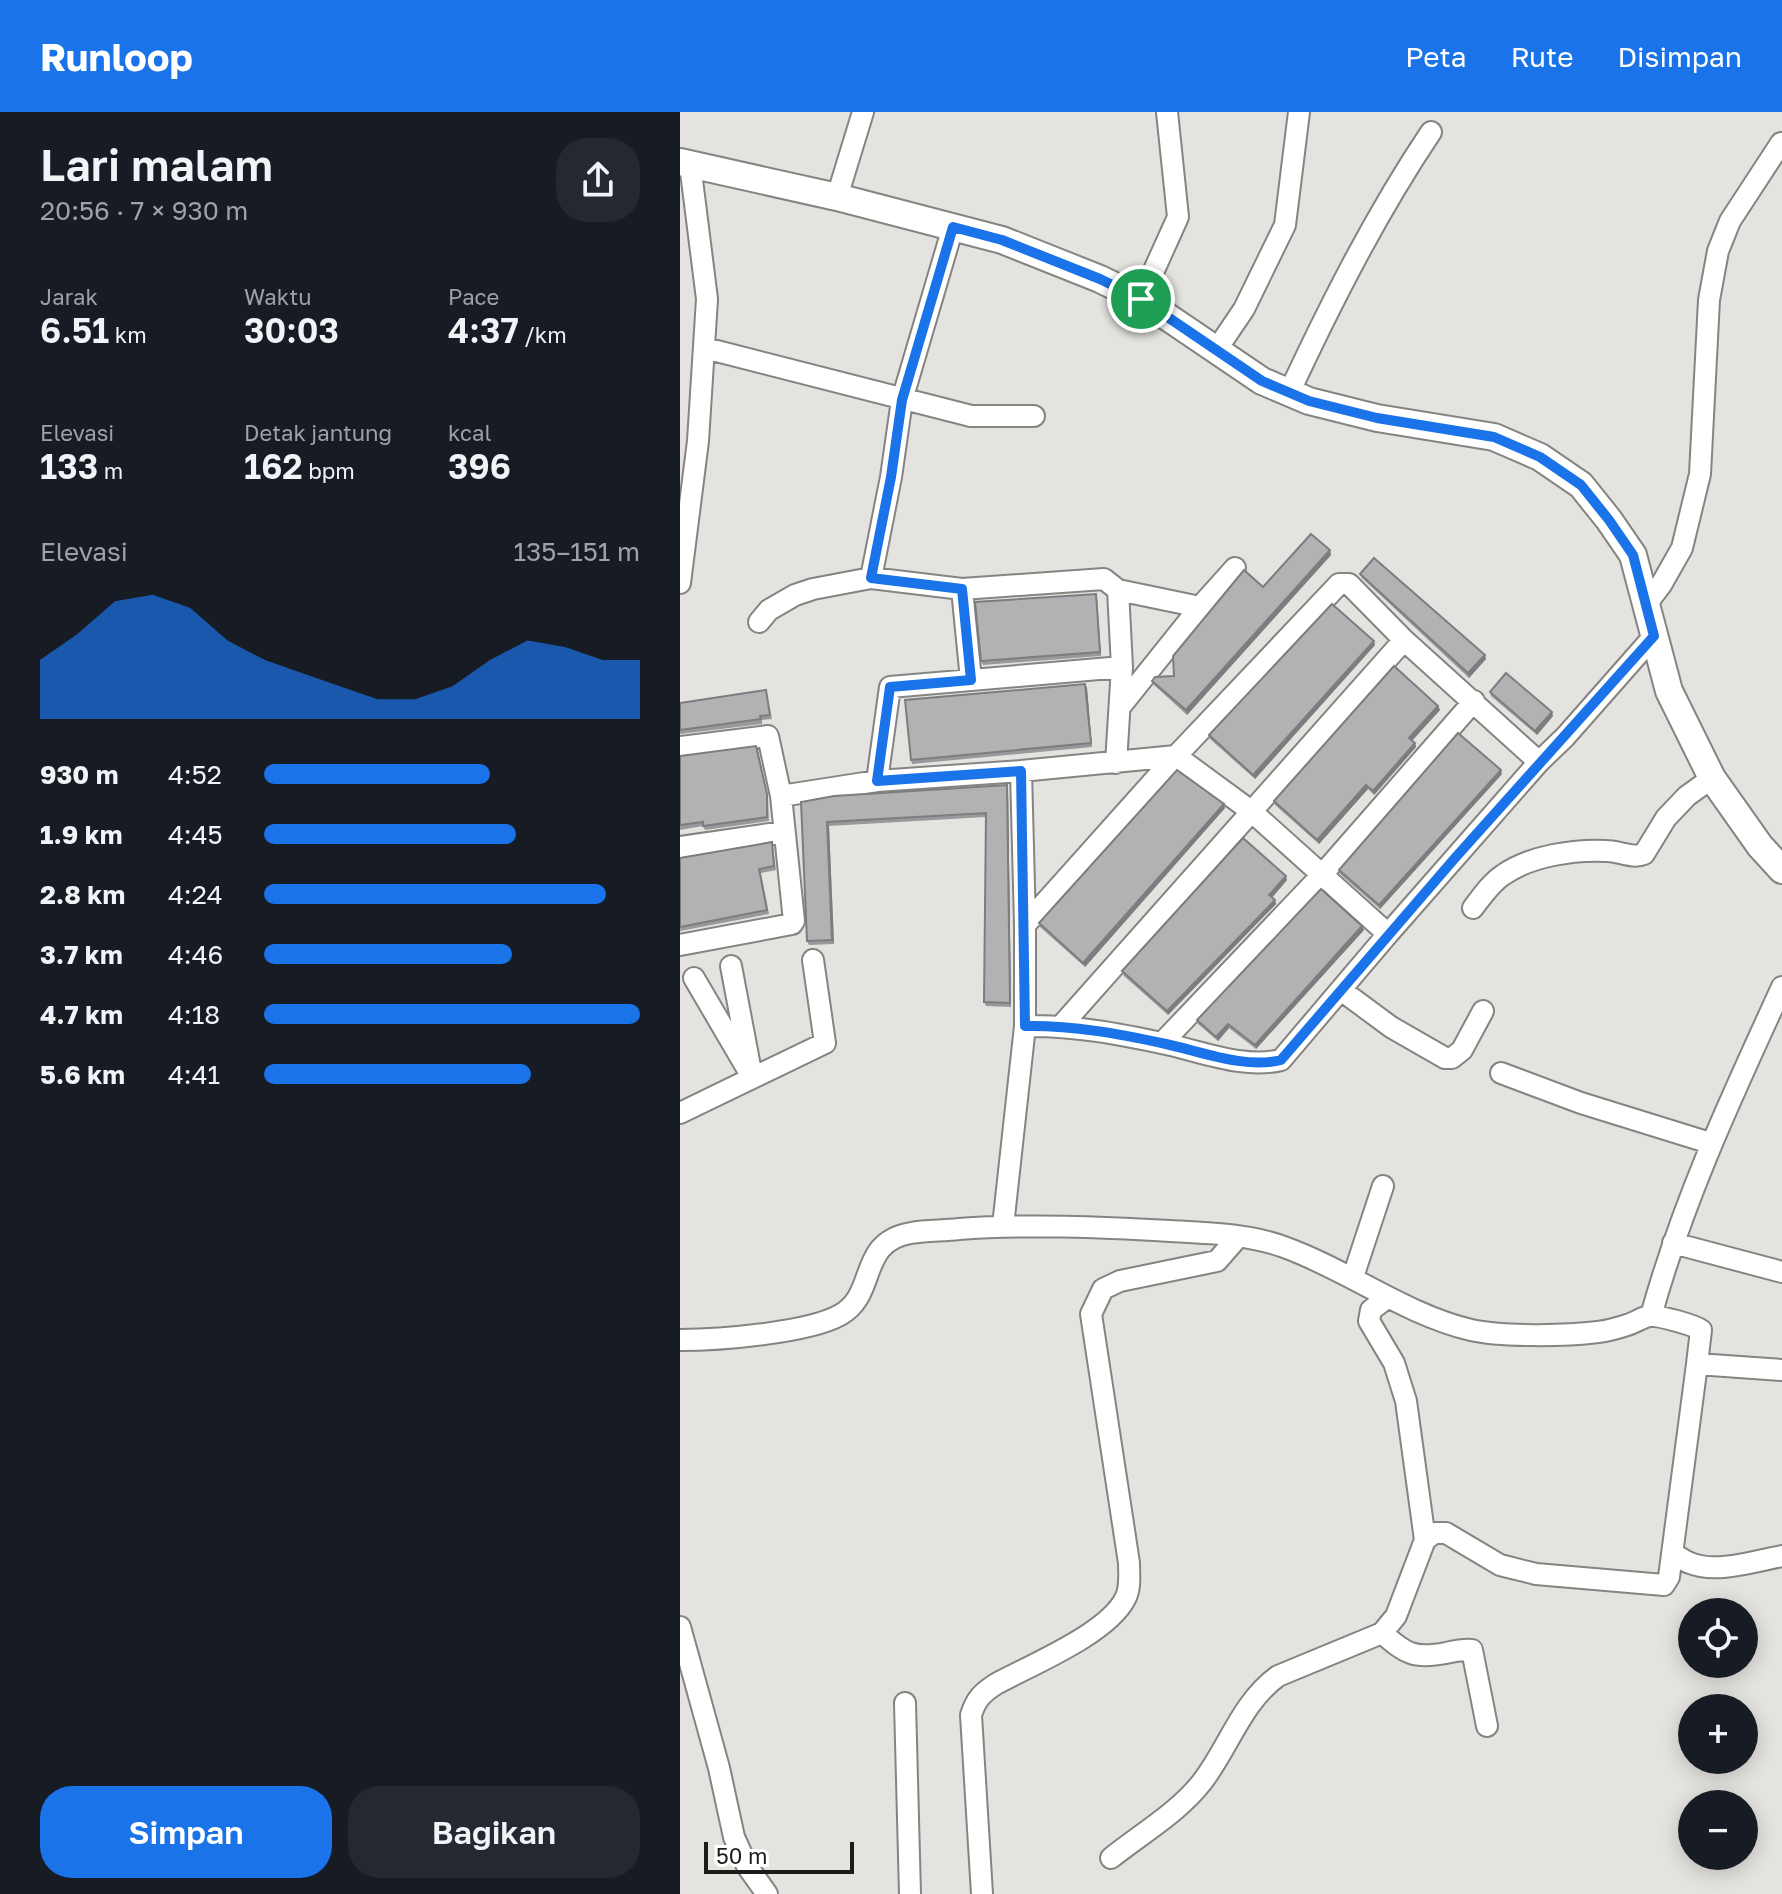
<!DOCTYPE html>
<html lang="id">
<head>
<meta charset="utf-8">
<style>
	:root { --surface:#171b24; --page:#242831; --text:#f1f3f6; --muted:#9ea1a6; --accent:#1a73e8 }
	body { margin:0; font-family:"Golos Text",sans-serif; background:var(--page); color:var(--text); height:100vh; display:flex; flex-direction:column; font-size:30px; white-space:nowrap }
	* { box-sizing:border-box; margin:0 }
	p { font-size:26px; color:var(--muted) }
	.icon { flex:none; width:44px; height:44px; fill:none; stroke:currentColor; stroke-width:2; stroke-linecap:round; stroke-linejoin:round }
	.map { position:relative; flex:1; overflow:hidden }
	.drawer { display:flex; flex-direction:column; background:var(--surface); width:680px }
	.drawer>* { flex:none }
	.buttons { position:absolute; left:998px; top:1486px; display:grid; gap:16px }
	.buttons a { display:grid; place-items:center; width:80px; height:80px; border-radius:50%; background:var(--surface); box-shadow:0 4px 20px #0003; font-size:40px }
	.scale { position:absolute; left:24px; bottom:20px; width:150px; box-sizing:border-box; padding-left:8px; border:4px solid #1b1b1a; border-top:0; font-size:22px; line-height:28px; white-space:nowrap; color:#1b1b1a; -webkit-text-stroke:6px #fff; paint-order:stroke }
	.pin { position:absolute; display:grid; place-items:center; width:68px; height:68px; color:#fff; margin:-34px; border:4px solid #fff; border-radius:50%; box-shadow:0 2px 8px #0007 }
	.round { display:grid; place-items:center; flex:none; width:84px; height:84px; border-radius:32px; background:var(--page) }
	.head { display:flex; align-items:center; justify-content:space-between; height:136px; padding:0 40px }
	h1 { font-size:44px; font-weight:600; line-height:60px }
	.figures { display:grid; grid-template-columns:repeat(3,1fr); gap:12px; height:136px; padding:8px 40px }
	.figures div { display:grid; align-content:center }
	.figures b { font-size:34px; font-weight:600 }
	.figures small { font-size:22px; font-weight:400 }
	.figures p { font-size:22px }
	.chart { height:224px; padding:16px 40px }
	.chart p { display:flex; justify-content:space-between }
	.chart svg { width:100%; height:144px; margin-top:8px; fill:var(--accent); opacity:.7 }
	.primary-button { display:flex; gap:16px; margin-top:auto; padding:16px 40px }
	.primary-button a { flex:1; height:92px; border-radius:32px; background:var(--accent); color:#fff; font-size:32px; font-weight:600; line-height:92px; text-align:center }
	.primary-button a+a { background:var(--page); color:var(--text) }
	ul { padding:0 40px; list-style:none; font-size:26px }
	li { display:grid; grid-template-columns:128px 96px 1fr; align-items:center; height:60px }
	li i { height:20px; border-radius:10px; background:var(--accent) }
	header { display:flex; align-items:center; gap:48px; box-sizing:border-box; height:112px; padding:0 40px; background:var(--accent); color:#fff }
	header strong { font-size:38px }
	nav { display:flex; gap:44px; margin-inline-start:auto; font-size:28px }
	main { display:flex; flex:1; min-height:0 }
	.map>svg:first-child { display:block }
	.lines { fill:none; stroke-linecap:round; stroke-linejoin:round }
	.minor-casing { stroke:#868481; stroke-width:24 }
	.tertiary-casing { stroke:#868481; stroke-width:30 }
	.minor { stroke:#fff; stroke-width:20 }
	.tertiary { stroke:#fff; stroke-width:26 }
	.wall { fill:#9a989b }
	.shaded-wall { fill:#7d7c7e }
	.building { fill:#b3b1b4; stroke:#7d7c7e; stroke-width:2 }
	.route-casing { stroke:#fff; stroke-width:16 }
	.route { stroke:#1a73e8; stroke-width:10 }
</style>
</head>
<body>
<header>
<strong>Runloop</strong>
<nav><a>Peta</a><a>Rute</a><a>Disimpan</a></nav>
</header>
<main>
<section class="drawer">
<div class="head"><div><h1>Lari malam</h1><p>20:56 · 7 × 930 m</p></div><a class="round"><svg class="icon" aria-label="share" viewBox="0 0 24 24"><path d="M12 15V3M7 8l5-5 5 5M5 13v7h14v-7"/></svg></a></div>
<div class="figures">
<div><p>Jarak</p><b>6.51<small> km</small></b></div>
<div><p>Waktu</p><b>30:03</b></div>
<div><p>Pace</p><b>4:37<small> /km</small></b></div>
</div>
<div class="figures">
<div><p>Elevasi</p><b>133<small> m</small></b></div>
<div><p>Detak jantung</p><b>162<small> bpm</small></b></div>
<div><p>kcal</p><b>396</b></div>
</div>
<div class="chart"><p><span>Elevasi</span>135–151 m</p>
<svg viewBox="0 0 160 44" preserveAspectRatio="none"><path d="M0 44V26L10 18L20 8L30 6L40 10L50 20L60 26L70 30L80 34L90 38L100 38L110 34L120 26L130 20L140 22L150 26L160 26V44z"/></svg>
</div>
<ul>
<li><b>930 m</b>4:52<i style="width:60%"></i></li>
<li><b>1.9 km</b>4:45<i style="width:67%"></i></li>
<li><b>2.8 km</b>4:24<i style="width:91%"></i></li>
<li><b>3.7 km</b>4:46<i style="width:66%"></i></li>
<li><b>4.7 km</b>4:18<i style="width:100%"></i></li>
<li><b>5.6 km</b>4:41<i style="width:71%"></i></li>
</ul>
<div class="primary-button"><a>Simpan</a><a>Bagikan</a></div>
</section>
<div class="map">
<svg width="1102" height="1782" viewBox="0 0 1102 1782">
	<rect width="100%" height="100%" fill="#e4e3e0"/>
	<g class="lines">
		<g class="minor-casing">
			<path id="minor" d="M157,85L183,0
				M461,187L498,105L487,0
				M25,236L291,304H354
				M537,237L564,197L605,113L619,0
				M609,281C651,191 696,102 751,20
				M191,466L211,365L222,288L273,115
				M0,471L18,329L27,187L10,52
				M438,478L520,495
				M965,494L981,473L1002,436L1020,362L1029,188L1038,139L1050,109L1101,31
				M79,510L89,498L115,483L133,477L191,466L282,477
				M291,568L282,477L424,467L438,478L442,555L436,651
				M440,595L520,495L555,456
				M0,635L88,624L101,684
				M341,659L345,813
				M197,669L210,575L442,555
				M0,735L103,720
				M793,796C802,784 811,771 823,763C850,744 894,737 927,739C940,739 952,747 964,742L986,706L1007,684L1032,666
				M0,833L112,812L114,809L101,684L197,669L341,659L496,644L659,472H669L724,528L859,650L885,625L974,524
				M14,866L72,965L51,854
				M661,878L711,915L765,946H772L782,938L803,899
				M345,914C392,913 440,922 486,932C523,940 565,957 601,948L708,822
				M381,914L724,528
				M482,931L641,764L794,589
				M821,961L901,991L1030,1031
				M0,1001L145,931L133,848
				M323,1114L345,914V813L496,644L571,699L708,822L859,650
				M993,1131L1102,1160
				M673,1165L703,1074
				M707,1186L691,1198L689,1209L714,1251L726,1289L745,1428
				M971,1204C1003,1088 1052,984 1102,875
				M0,1228C38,1228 128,1221 160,1203C198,1182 177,1130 231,1121C247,1118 263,1119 279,1117C349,1112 420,1115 490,1119C527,1121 569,1122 604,1135C668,1158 724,1202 791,1218C822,1225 886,1224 918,1220C927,1219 938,1216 947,1213C955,1211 962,1205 970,1204C978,1203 1014,1213 1021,1218L1017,1252L1102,1258
				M992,1441C998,1444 1004,1449 1010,1451C1036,1462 1075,1449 1102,1444
				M0,1515L39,1656L54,1725L67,1754L87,1782
				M702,1521C726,1542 734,1547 766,1541C775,1539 783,1537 792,1538L807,1614
				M225,1591L230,1782
				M431,1746C461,1722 499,1700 522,1670C549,1635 561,1591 598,1564L702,1521L716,1504L745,1428L754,1421H766L820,1453L856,1462L984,1473L989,1465L1017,1252
				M302,1782L291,1603C296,1587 302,1581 316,1572C351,1553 427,1522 445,1487C451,1476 449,1463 449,1451L411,1202L423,1177L440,1169L537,1149L558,1125"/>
		</g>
		<g class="tertiary-casing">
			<path id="tertiary" d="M0,50L157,85L322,128L420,167L461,187L582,269L629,289L697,306L814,325L860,345L901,373L929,408L953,443L989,579L1032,666L1080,734L1102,758"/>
		</g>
		<use href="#minor" class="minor"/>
		<use href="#tertiary" class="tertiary"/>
	</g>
	<path class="wall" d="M650,438L651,443L507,603L474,573L472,569L494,564L583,475Z
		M680,462L806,547L789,566L682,466Z
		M416,482L417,486L421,544L303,553L301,549Z
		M695,533L575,667L530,627L529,623Z
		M405,572L407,576L412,635L232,652L231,648Z
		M86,578L92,607L82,608V612L0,622V591Z
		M810,580L873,604L857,623L811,584Z
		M758,594L760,598L732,628L735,631L736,635L694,683L688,677L639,732L595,693L594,689Z
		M78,638L88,686L89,709L25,718L23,714L0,718V644Z
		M822,662L700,797L660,762L659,758Z
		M327,673L328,678L331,895L306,894L304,890L306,705L149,714L154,832L129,833L127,829L121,690Z
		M545,696L405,855L360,815L359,811Z
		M93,735L96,758L81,761L89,802L0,819V746Z
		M607,768L592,785L596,792L488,903L444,864L442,859Z
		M682,814L684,818L576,937L549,916L538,929L518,912L517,908Z"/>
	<path class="shaded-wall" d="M650,438L651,443L507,603L506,598Z
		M416,482L417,486L421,544L420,540Z
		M694,529L695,533L575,667L573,663Z
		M805,543L806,547L789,566L788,561Z
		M405,572L407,576L412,635L411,631Z
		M758,594L760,598L731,630L729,626Z
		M872,600L873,604L857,623L855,619Z
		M735,631L736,635L694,683L693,679Z
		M821,658L822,662L700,797L699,793Z
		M327,673L328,678L331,895L330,891Z
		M686,673L688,677L639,732L637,728Z
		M544,692L545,696L405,855L403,851Z
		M147,710L149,714L154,832L152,828Z
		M606,764L607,768L591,787L589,783Z
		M595,788L596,792L488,903L487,899Z
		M682,814L684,818L576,937L575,933Z
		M548,912L549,916L538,929L536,925Z"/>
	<path class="building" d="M631,422L650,438L506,598L472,569L475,565L494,564L493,544L564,458L583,475Z
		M694,446L805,543L788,561L680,462Z
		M416,482L420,540L301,549L295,490Z
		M652,492L694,529L573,663L529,623Z
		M714,554L758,594L729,626L735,631L693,679L686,673L637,728L594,689Z
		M826,561L872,600L855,619L810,580Z
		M405,572L411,631L231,648L225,588Z
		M86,578L90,603L80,604L81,607L0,618V591Z
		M778,621L821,658L699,793L659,758Z
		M76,634L87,682V705L23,714V710L0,713V644Z
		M497,658L544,692L403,851L359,811Z
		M327,673L330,891L304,890L306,701L147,710L152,828L127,829L121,690L154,684Z
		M563,726L606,764L589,783L595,788L487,899L442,859Z
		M92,730L94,754L79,757L87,798L0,815V746Z
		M641,777L682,814L575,933L548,912L536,925L517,908Z"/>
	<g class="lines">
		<g class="route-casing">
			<path id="route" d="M273,115L322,128L420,167L461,187L582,269L629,289L697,306L814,325L860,345L901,373L929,408L953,443L974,524L775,746L601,948C565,957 523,940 486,932C440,922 392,913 345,914L341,659L197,669L210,575L291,568L282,477L191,466L211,365L222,288Z"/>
		</g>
		<use href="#route" class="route"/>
	</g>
</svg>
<div class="buttons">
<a><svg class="icon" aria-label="locate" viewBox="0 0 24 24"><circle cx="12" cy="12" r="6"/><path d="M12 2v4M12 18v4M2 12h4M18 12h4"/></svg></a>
<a>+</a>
<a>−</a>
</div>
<div class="scale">50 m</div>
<div class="pin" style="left:461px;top:187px;background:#1e9e55"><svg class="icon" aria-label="arrive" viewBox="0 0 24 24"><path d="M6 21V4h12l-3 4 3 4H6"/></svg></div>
</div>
</main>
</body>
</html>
